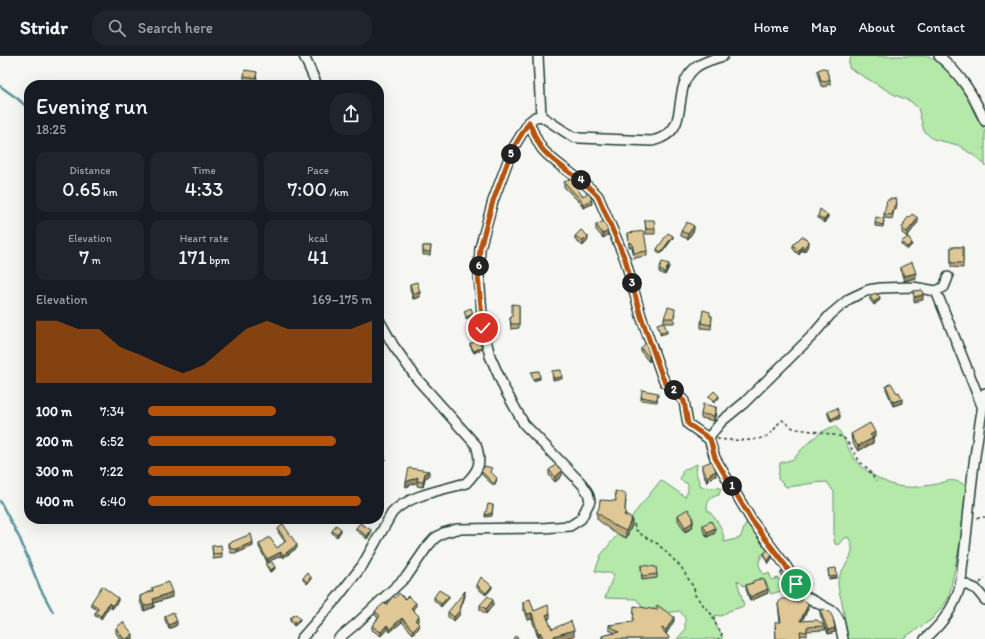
<!DOCTYPE html>
<html lang="en">
<head>
<meta charset="utf-8">
<style>
	:root { --surface:#171b24; --page:#20242c; --text:#f1f3f6; --muted:#9ea1a6; --line:#363941; --accent:#b45309 }
	body { margin:0; font-family:Itim,sans-serif; background:var(--page); color:var(--text); height:100vh; display:flex; flex-direction:column; font-size:15px; white-space:nowrap }
	* { box-sizing:border-box; margin:0 }
	p { font-size:13px; color:var(--muted) }
	.icon { flex:none; width:22px; height:22px; fill:none; stroke:currentColor; stroke-width:2; stroke-linecap:round; stroke-linejoin:round }
	.map { position:relative; flex:1; overflow:hidden }
	.drawer { position:absolute; left:24px; top:24px; width:360px; height:444px; display:flex; flex-direction:column; background:var(--surface); border-radius:16px; box-shadow:0 4px 16px #0002 }
	.drawer>* { flex:none }
	.pin { position:absolute; display:grid; place-items:center; width:34px; height:34px; color:#fff; margin:-17px; border:2px solid #fff; border-radius:50%; box-shadow:0 1px 4px #0007 }
	.km { position:absolute; width:20px; height:20px; margin:-10px; border-radius:50%; background:#222; color:#fff; font-size:11px; line-height:20px; text-align:center }
	.round { display:grid; place-items:center; flex:none; width:42px; height:42px; border-radius:16px; background:var(--page) }
	.headline { display:flex; align-items:center; justify-content:space-between; height:68px; padding:0 12px }
	h1 { font-size:22px; font-weight:600; line-height:30px }
	.metrics { display:grid; grid-template-columns:repeat(3,1fr); gap:6px; height:68px; padding:4px 12px }
	.metrics div { display:grid; align-content:center; border-radius:10px; background:var(--page); text-align:center }
	.metrics b { font-size:20px; font-weight:600 }
	.metrics small { font-size:11px; font-weight:400 }
	.metrics p { font-size:11px }
	.chart { height:112px; padding:8px 12px }
	.chart p { display:flex; justify-content:space-between }
	.chart svg { width:100%; height:72px; margin-top:4px; fill:var(--accent); opacity:.7 }
	ul { padding:0 12px; list-style:none; font-size:13px }
	li { display:grid; grid-template-columns:64px 48px 1fr; align-items:center; height:30px }
	li i { height:10px; border-radius:5px; background:var(--accent) }
	header { display:flex; align-items:center; gap:24px; box-sizing:border-box; height:56px; padding:0 20px; background:var(--surface); border-bottom:1px solid var(--line) }
	header strong { font-size:19px }
	nav { display:flex; gap:22px; margin-inline-start:auto; font-size:14px }
	.search { width:280px; height:36px; background:var(--page); display:flex; align-items:center; gap:10px; box-sizing:border-box; padding:0 14px; border-radius:16px; color:var(--muted); font-size:15px }
	.map>svg:first-child { display:block }
	.green { fill:#b4e9aa; stroke:#6a936f }
	.lines { fill:none; stroke-linecap:round; stroke-linejoin:round }
	.stream { stroke:#5a929d; stroke-width:2.5 }
	.minor-casing { stroke:#1f3d34; stroke-width:12 }
	.path { stroke:#1f3d34; stroke-width:1.5; stroke-dasharray:3 3; stroke-linecap:butt }
	.minor { stroke:#f6f6f2; stroke-width:9 }
	.wall { fill:#c1ab81; stroke:#1f3d34 }
	.shaded-wall { fill:#9d8b69; stroke:#1f3d34 }
	.building { fill:#e0c796; stroke:#1f3d34 }
	.route-casing { stroke:#fff; stroke-width:8 }
	.route { stroke:#b45309; stroke-width:5 }
</style>
</head>
<body>
<header>
<strong>Stridr</strong>
<div class="search"><svg class="icon" aria-label="search" viewBox="0 0 24 24"><circle cx="10" cy="10" r="6"/><path d="M15 15l6 6"/></svg>Search here</div>
<nav><a>Home</a><a>Map</a><a>About</a><a>Contact</a></nav>
</header>
<div class="map">
<svg width="985" height="583" viewBox="0 0 985 583">
	<rect width="100%" height="100%" fill="#f6f6f2"/>
	<filter id="ink" filterUnits="userSpaceOnUse"><feTurbulence type="fractalNoise" baseFrequency=".025" numOctaves="2"/><feDisplacementMap in="SourceGraphic" scale="8" xChannelSelector="R" yChannelSelector="G"/><feConvolveMatrix kernelMatrix="1 2 1 2 8 2 1 2 1" color-interpolation-filters="sRGB"/></filter>
	<g filter="url(#ink)">
		<path class="green" d="M852,0H929L941,8L955,20L966,37L975,59L985,74V110L980,104L958,89L933,83L924,75L918,52L910,45L895,39L849,12V5Z
			M835,370C846,381 849,401 862,411C873,420 891,431 906,431C914,432 923,430 931,429C947,427 949,420 965,429L967,443L963,473L949,541L944,549L931,564L902,583H847C846,570 844,558 842,546C840,540 838,533 838,527C839,510 861,500 848,481L843,483L838,489L835,488L834,483V436L827,426C813,426 800,430 786,431L778,423L780,407L794,403C804,389 819,375 835,370Z
			M697,408L696,417L701,431L721,432L719,439C711,441 707,444 707,453C716,463 724,472 724,486L740,482L747,465L770,494L761,499V502L759,505V509L763,518L769,517L772,524L778,522L781,527L779,529L781,535L771,538L765,524L753,526L744,530L737,524L744,550L729,555L721,560L715,559C714,568 716,571 722,578V583H677L685,574V562L680,555L667,557L660,551L654,552L649,558L636,543L605,542L614,518L595,515L601,499L661,424L685,441L688,435V428L680,424L683,414Z"/>
		<g class="lines">
			<path class="stream" d="M0,30L18,43L29,53
				M0,445L20,483L40,532L53,556"/>
			<g class="minor-casing">
				<path id="minor" d="M304,0L317,29
					M538,0L541,60
					M939,0C962,20 972,37 985,65
					M529,66C533,75 537,87 543,94C559,112 582,122 598,140L625,203L641,260L662,320L665,326L684,345L688,368L709,383L715,402L752,465L786,510L803,539L834,556L839,564L843,583
					M936,235L982,350
					M708,382L722,365L744,347L813,279L830,259L849,243L868,234L881,232L913,231L936,235L944,231L948,221
					M960,526L976,533L985,544
					M301,583L337,542L362,510L392,457C408,439 443,434 466,427C479,414 482,407 476,389L418,324L393,289L379,264
					M338,583L356,568L407,520L427,491L435,482L443,477L457,473L542,472L570,470L581,463L590,445L588,437L582,428L524,368L505,334L490,300L483,272L479,219L480,192L493,145L512,94L529,66L535,61L541,60L573,81L580,82L652,85C695,75 668,35 695,12C702,6 714,3 723,0
					M925,583C942,568 957,548 961,525C962,517 962,508 964,500C967,475 969,450 972,425C975,395 980,366 985,337"/>
			</g>
			<path class="path" d="M717,383C731,384 758,387 770,378C775,374 777,368 782,364L793,372L797,373L820,376L843,381L848,387L860,406L868,413L876,425
				M977,462L985,461
				M634,468L635,473L642,479L658,488L681,511L694,532L695,539L704,550L712,559L714,565L722,578L718,583
				M980,527L985,522"/>
			<use href="#minor" class="minor"/>
		</g>
		<path class="wall" d="M818,14L827,16L830,24V29L827,28L826,31L821,30L818,19Z
			M244,20L257,21L256,27L244,25Z
			M564,126L582,140L592,148L583,152L581,148L564,131Z
			M897,147L896,154H894L892,163L884,162V158Z
			M818,160L828,161L824,167L818,162Z
			M645,164L655,173V178H646Z
			M884,165L883,171L875,170V167Z
			M918,166L907,181L902,177V172L904,169V167Z
			M596,169L608,179L603,182L596,174Z
			M694,174L688,183L681,180V175Z
			M628,177L647,195V200L634,202L632,191H629Z
			M575,180L588,184L583,190L575,184Z
			M673,182L661,198L657,195V193Z
			M901,186L912,189L907,194L901,188Z
			M793,189H809L804,196L802,194L799,199L793,193Z
			M423,190H431L430,199H423Z
			M951,191H963V212L951,211Z
			M669,211L665,219L659,216V213Z
			M901,211L916,222L904,225L901,216Z
			M410,228L420,241L413,243L410,233Z
			M870,241L880,244L874,249L870,244Z
			M519,249V272L511,273L510,262L512,261Z
			M675,258L674,267H664V262Z
			M710,260H712L711,273L701,272V267Z
			M646,287L650,305L649,306L641,296V292Z
			M470,288L482,293L474,297L470,290Z
			M552,315L562,321V323L553,324Z
			M886,330L902,347L893,350L886,333Z
			M658,339L657,346L641,344V341Z
			M709,340L719,342L714,347L709,342Z
			M716,356L714,365L701,362V358Z
			M828,356L840,362L831,366L828,359Z
			M851,378L875,381L873,382V387L858,395L852,386Z
			M702,409L716,420L710,422L707,427L702,414Z
			M549,414L562,420L555,426L549,419Z
			M481,415H492L491,416L497,424L494,430L481,418Z
			M429,420L425,422L423,431L417,430V426L406,431V426Z
			M615,445H626L625,455L626,460L632,469L626,482L613,476L597,463V456Z
			M678,459L693,466L692,472L685,476L678,464Z
			M703,469L715,477L707,481L703,474Z
			M356,472L371,477L367,483L356,474Z
			M278,473L297,492L283,502L281,500L267,506L259,491V488L277,492L285,486L278,476Z
			M332,475H341L337,481L332,477Z
			M229,487L253,490L237,497H231L229,491Z
			M212,490L222,497V502L213,503Z
			M764,497L772,502L768,508L764,500Z
			M266,507L275,513L270,516L266,509Z
			M641,509L657,518V522L642,524Z
			M828,513L837,520V522L829,523Z
			M781,516L790,528L786,530L781,518Z
			M303,522L311,523L307,528L303,524Z
			M477,529L492,532L486,539L477,532Z
			M746,529L768,537L750,545L746,533Z
			M152,532L172,541L154,547V551L144,555L140,545V540L152,535Z
			M465,540L460,554V558L454,565L448,561V556Z
			M434,541L449,542L441,551L434,544Z
			M395,542L405,543L416,550L413,553L419,564L417,566L419,572L413,578L402,566L390,576L387,573L381,580L372,574V570L378,562L375,559V555L386,549Z
			M118,545L112,553L109,551L101,563L95,560V557L97,554L91,550V547Z
			M791,545L793,546L808,553L802,565L824,569L820,558V554L835,576L828,578L825,571V574L807,575V580L800,579L801,583H776L775,570L780,566L778,548Z
			M523,546L534,555L550,562L548,564L552,573L574,580L564,583H540V582H538L532,563L527,564L523,552Z
			M480,549H493L486,558L480,554Z
			M165,560L177,569L169,573L165,564Z
			M290,562L300,565L294,570L290,565Z
			M674,565L666,578L670,583H602V580L615,577L609,574V569Z
			M116,572L133,583H120L116,577Z"/>
		<path class="shaded-wall" d="M592,144V148L583,152V148Z
			M828,159V161L824,167V164Z
			M918,162V166L907,181V176Z
			M694,170V174L688,183V178Z
			M608,175V179L603,182V178Z
			M588,180V184L583,190V185Z
			M673,180V182L661,198V196Z
			M809,185V189L804,196V192Z
			M912,187V189L907,194V191Z
			M802,190V194L799,199V195Z
			M669,208V211L665,219V217Z
			M916,217V222L904,225V220Z
			M420,236V241L413,243V238Z
			M923,239V244L914,246V241Z
			M880,241V244L874,249V246Z
			M473,258V260L466,263V261Z
			M667,274V277L660,279V277Z
			M482,291V293L474,297V295Z
			M650,300V305L649,306V301Z
			M540,321V323L533,325V323Z
			M719,340V342L714,347V345Z
			M902,343V347L893,350V346Z
			M716,351V356L714,365V360Z
			M840,359V362L831,366V363Z
			M875,376V381L870,383V379Z
			M873,382V387L858,395V390Z
			M385,400V404L379,408V404Z
			M429,415V420L425,422L423,431V426L425,417Z
			M562,415V420L555,426V421Z
			M716,415V420L710,422L707,427V422L710,418Z
			M418,421V426L406,431V426Z
			M493,449L492,460L485,461V459Z
			M693,461V466L692,472L685,476V471Z
			M632,462V469L626,482V475Z
			M715,472V477L707,481V476Z
			M341,473V475L337,481V478Z
			M371,474V477L367,483V480Z
			M253,486V490L237,497V493Z
			M297,489V492L283,502V499Z
			M281,496V500L267,506V503Z
			M772,499V502L768,508V505Z
			M275,511V513L270,516V514Z
			M311,521V523L307,528V526Z
			M790,526V528L786,530V527Z
			M492,530V532L486,539V537Z
			M768,533V537L750,545V541Z
			M465,535V540L460,554V558L454,565V561L459,553Z
			M172,536V541L154,547V551L144,555V550L153,543Z
			M449,540V542L441,551V548Z
			M118,542V545L112,553V550Z
			M493,544V549L486,558V553Z
			M109,547V551L101,563V560Z
			M416,547V550L411,555V552Z
			M808,549V553L800,568V565Z
			M532,557V563L527,564V558Z
			M550,557V562L546,564V559Z
			M419,560V564L415,568V564Z
			M674,561V565L666,578V574Z
			M402,562V566L390,576V573Z
			M300,563V565L294,570V567Z
			M177,565V569L169,573V569Z
			M419,568V572L413,578V574Z
			M387,569V573L381,580V576Z
			M835,572V576L828,578V574Z
			M574,574V580L564,583H553L554,580Z
			M540,576V582H538V577Z
			M133,578V583H127Z"/>
		<path class="building" d="M823,12L827,13V16L830,24H827L826,26L821,25L818,14Z
			M245,14L257,16L256,22L244,20Z
			M572,122L582,140L589,137L592,144L583,148L581,144L564,126Z
			M890,142L897,143L896,150H894L892,159L884,158L887,144H890Z
			M820,153L828,159L824,164L818,160Z
			M912,158L918,162L907,176L902,172L905,167H904L909,160L910,161Z
			M876,161L884,163L883,169L875,167Z
			M645,164H654L655,173H646Z
			M604,165L608,175L603,178L596,169Z
			M687,166L694,170L688,178L681,175Z
			M581,174L588,180L583,185L575,180Z
			M644,175L647,195L634,197L632,187H629L628,177Z
			M668,177L673,180L661,196L657,193Z
			M802,180L809,185L804,192L802,190L799,195L793,189Z
			M908,181L912,187L907,191L901,186Z
			M423,190H431L430,196H423Z
			M951,191H963V207H951Z
			M662,206L669,208L665,217L659,213Z
			M912,206L916,217L904,220L901,211Z
			M417,226L420,236L413,238L410,228Z
			M922,234L923,239L914,241L913,235Z
			M875,237L880,241L874,246L870,241Z
			M512,248L519,249V268H511L510,262L512,261Z
			M668,251L675,253L674,262H664Z
			M471,252L473,258L466,261L464,255Z
			M703,254L710,256V260H712L711,269L701,267Z
			M663,266L667,274L660,277L657,268Z
			M478,284L482,291L474,295L470,288Z
			M646,287L650,300L649,301L641,292Z
			M561,314L562,321L553,322L552,315Z
			M539,315L540,321L533,323L531,316Z
			M891,327L897,337L899,336L902,343L893,346L886,330Z
			M642,334L658,337L657,344L641,341Z
			M714,335L719,340L714,345L709,340Z
			M703,348L716,351L714,360L701,358Z
			M837,352L840,359L831,363L828,356Z
			M870,367L875,376L870,379L873,382L858,390L852,382L853,381L851,378Z
			M379,394L380,396L382,395L385,400L379,404Z
			M712,405L716,415L710,418L707,422L702,409Z
			M556,409L562,415L555,421L549,414Z
			M485,410L492,412L490,415L497,422L494,428L481,415Z
			M409,412L429,415L425,417L423,426L417,425L418,421L406,426Z
			M615,435L626,438L625,454L626,456L624,459L632,462L626,475L613,469L597,456L599,452L600,444L616,445Z
			M488,448L493,449L492,457L485,459Z
			M688,453L693,461L692,467L685,471L678,459Z
			M711,465L715,472L707,476L703,469Z
			M360,467L371,474L367,480L356,472Z
			M283,468L297,489L283,499L281,496L267,503L259,488L268,482H270L277,492L286,485L278,473Z
			M336,469L341,473L337,478L332,475Z
			M251,478L253,486L237,493H231L229,487Z
			M221,489L222,497L213,498L212,490Z
			M768,494L772,499L768,505L764,497Z
			M272,506L275,511L270,514L266,507Z
			M641,509L656,511L657,518L642,520Z
			M836,512L837,520L829,521L828,513Z
			M783,515L790,526L786,527L781,516Z
			M307,517L311,521L307,526L303,522Z
			M481,521L492,530L486,537L477,529Z
			M763,522L768,533L750,541L746,529L753,527V525Z
			M168,526L172,536L153,543L154,547L144,550L140,540L153,535L152,532Z
			M102,530L118,542L112,550L109,547L101,560L95,557L99,552L91,547Z
			M439,534L449,540L441,548L434,541Z
			M465,535L459,553L460,554L454,561L448,556Z
			M399,537L405,543L408,540L416,547L411,552L419,560L415,564L419,568L413,574L402,562L390,573L387,569L381,576L372,570L380,560L375,555L384,547L386,549L393,540L395,542Z
			M488,540L493,544L486,553L480,549Z
			M530,543L534,555L548,549L550,557L546,559L552,573L571,565L574,574L554,580L555,582L554,583H544L540,576L538,577L532,557L527,558L523,546Z
			M781,543H787L791,545V544L793,546H800L802,543L808,547V549L800,565L817,564L825,570L807,571V576L800,575L801,583H777L776,582L775,566H781L778,548Z
			M657,549L674,561L666,574L662,572V573L670,583H603L602,580L619,576L609,569L633,566L634,550L657,554Z
			M823,553L830,556L833,562L835,572L828,574L820,554Z
			M173,556L177,565L169,569L165,560Z
			M296,558L300,563L294,567L290,562Z
			M123,566L133,578L127,583H124L116,572Z
			M515,580L519,583H513Z"/>
	</g>
	<g class="lines" filter="url(#ink)">
		<g class="route-casing">
			<path id="route" d="M483,272L478,219L480,192L493,145L512,94L529,66C533,75 537,87 543,94C559,112 582,122 598,140L625,203L641,260L662,320L665,326L684,345L688,368L710,383L715,402L722,414L752,465L786,510L796,528"/>
		</g>
		<use href="#route" class="route"/>
	</g>
</svg>
<div class="pin" style="left:796px;top:528px;background:#1e9e55"><svg class="icon" aria-label="arrive" viewBox="0 0 24 24"><path d="M6 21V4h12l-3 4 3 4H6"/></svg></div>
<div class="pin" style="left:483px;top:272px;background:#d93025"><svg class="icon" aria-label="check" viewBox="0 0 24 24"><path d="M5 12l5 5 9-10"/></svg></div>
<b class="km" style="left:732px;top:430px">1</b>
<b class="km" style="left:674px;top:334px">2</b>
<b class="km" style="left:632px;top:227px">3</b>
<b class="km" style="left:581px;top:124px">4</b>
<b class="km" style="left:511px;top:98px">5</b>
<b class="km" style="left:479px;top:210px">6</b>
<section class="drawer">
<div class="headline"><div><h1>Evening run</h1><p>18:25</p></div><a class="round"><svg class="icon" aria-label="share" viewBox="0 0 24 24"><path d="M12 15V3M7 8l5-5 5 5M5 13v7h14v-7"/></svg></a></div>
<div class="metrics">
<div><p>Distance</p><b>0.65<small> km</small></b></div>
<div><p>Time</p><b>4:33</b></div>
<div><p>Pace</p><b>7:00<small> /km</small></b></div>
</div>
<div class="metrics">
<div><p>Elevation</p><b>7<small> m</small></b></div>
<div><p>Heart rate</p><b>171<small> bpm</small></b></div>
<div><p>kcal</p><b>41</b></div>
</div>
<div class="chart"><p><span>Elevation</span>169–175 m</p>
<svg viewBox="0 0 160 44" preserveAspectRatio="none"><path d="M0 44V6L10 6L20 11L30 11L40 22L50 27L60 33L70 38L80 33L90 22L100 11L110 6L120 11L130 11L140 11L150 11L160 6V44z"/></svg>
</div>
<ul>
<li><b>100 m</b>7:34<i style="width:57%"></i></li>
<li><b>200 m</b>6:52<i style="width:84%"></i></li>
<li><b>300 m</b>7:22<i style="width:64%"></i></li>
<li><b>400 m</b>6:40<i style="width:95%"></i></li>
</ul>
</section>
</div>
</body>
</html>
